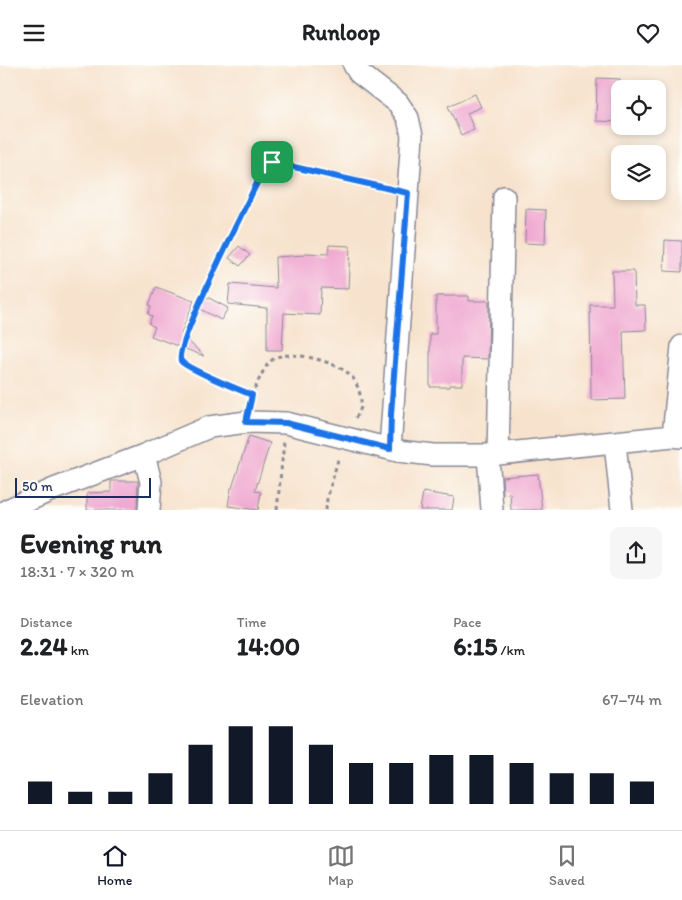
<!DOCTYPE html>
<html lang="en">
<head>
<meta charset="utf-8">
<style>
	:root { --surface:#fff; --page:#f6f6f6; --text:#202124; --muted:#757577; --line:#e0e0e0; --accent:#111827 }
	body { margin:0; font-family:Itim,sans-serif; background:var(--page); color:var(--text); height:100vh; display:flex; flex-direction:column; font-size:19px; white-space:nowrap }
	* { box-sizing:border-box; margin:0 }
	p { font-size:16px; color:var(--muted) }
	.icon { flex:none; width:28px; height:28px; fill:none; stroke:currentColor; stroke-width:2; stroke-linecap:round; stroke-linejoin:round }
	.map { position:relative; height:445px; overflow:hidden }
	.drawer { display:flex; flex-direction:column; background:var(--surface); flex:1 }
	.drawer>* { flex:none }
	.controls { position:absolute; left:611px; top:15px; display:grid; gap:10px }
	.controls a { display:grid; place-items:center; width:55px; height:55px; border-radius:10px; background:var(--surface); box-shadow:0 2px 8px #0003; font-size:25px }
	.scale { position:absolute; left:15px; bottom:12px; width:136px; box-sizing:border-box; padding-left:5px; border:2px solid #1b2f5e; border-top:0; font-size:14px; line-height:18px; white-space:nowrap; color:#1b2f5e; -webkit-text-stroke:4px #fdfcf7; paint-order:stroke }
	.pin { position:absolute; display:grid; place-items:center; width:42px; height:42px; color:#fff; margin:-21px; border-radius:10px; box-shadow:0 2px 8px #0006 }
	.round { display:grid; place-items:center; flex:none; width:52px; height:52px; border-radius:10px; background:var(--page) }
	.overview { display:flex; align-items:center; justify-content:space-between; height:85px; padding:0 20px }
	h1 { font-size:28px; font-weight:700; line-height:38px }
	.stats { display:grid; grid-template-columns:repeat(3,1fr); gap:8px; height:85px; padding:5px 20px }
	.stats div { display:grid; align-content:center }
	.stats b { font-size:25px; font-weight:700 }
	.stats small { font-size:14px; font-weight:400 }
	.stats p { font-size:14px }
	.chart { height:140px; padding:10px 20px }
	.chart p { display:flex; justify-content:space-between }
	.chart svg { width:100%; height:90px; margin-top:5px; stroke:var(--accent); stroke-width:6 }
	header { display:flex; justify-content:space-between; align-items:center; height:65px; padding:0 20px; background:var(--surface); font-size:22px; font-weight:700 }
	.tabs { display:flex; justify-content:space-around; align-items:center; height:70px; border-top:1px solid var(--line); background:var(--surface); font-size:14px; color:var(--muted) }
	.tabs a { display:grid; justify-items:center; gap:2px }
	.tabs .selected { color:var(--accent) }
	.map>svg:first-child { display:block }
	.building { fill:#f0a9d1 }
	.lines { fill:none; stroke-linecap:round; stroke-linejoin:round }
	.street-casing { stroke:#898996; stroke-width:24 }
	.path { stroke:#898996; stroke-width:3; stroke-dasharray:4 4; stroke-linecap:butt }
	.street { stroke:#fff; stroke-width:21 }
	.route-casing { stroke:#fff; stroke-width:10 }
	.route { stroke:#1a73e8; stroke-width:6 }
</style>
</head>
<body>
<header><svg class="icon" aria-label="menu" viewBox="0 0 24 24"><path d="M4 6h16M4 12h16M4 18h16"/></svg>Runloop<svg class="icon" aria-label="heart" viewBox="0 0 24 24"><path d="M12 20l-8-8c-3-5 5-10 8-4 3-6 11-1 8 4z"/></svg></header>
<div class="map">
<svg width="682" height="445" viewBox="0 0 682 445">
	<rect width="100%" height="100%" fill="#fdfcf7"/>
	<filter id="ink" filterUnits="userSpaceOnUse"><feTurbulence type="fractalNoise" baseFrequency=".02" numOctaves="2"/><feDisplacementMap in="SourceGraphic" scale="10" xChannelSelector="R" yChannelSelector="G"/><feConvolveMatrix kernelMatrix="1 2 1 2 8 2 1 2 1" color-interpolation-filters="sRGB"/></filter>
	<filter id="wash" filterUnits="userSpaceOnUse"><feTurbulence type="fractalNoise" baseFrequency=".0096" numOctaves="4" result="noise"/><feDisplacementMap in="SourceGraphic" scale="20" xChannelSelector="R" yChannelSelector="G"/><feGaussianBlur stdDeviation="1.12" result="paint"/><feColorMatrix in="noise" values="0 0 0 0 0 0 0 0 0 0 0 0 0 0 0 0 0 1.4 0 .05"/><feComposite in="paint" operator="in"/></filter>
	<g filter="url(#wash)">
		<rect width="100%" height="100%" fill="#f7e3cd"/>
		<g id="blocks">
			<path class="building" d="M597,13L620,14V57L596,56Z
				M475,29L481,42L467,48L474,64L461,70L448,41Z
				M526,144L546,145L545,179L525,178Z
				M665,175L682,176V207L664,206Z
				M329,180L350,181L348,224L321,223L320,250L284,248L282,285H267V243L228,239L230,219L276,223L275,192L305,190V188L328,189Z
				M239,181L250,190L240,201L229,193Z
				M612,206H634L635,240H645L646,265L623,266L625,334L591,335L590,240H613Z
				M156,222L194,236L181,269L204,291L151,271L155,262L149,259L152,251L148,249L151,241L149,240Z
				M436,231H469V236H489L488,294L462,293V320H449V322H430V269H436Z
				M207,232L228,243L221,255L200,244Z
				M249,371L270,378L255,426L261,427L258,445L228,441L231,423H232Z
				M538,409L542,445H511L510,428L503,429L502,412Z
				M111,416H138L137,445H87V428L111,427Z
				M423,427L454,432L452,445H420Z"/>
		</g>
	</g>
	<g filter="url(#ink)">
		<use href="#blocks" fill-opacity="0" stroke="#898996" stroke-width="1"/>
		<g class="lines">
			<g class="street-casing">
				<path id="street" d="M354,0L359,8L398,38L408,53L412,71L390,384
					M673,371L682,281
					M615,378L622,445
					M498,389L504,132
					M144,390L151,417L149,445
					M488,390L492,445
					M7,445L54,424L144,390L209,362L247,357L286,358L398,386L433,390H488L673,371L682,372"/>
			</g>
			<path class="path" d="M252,330L185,300L180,295L179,290L203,229L265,102L273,97L389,124
				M250,339C253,327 264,298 275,293C291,284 343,298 353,313C358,320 362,333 361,342C360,346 356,352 354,356
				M277,445L284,377
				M326,445L327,434L339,391"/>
			<use href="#street" class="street"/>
		</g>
	</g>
	<g class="lines" filter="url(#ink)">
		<g class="route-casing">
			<path id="route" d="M272,97L408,128L391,349L390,384L286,358L246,357L252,330C240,325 187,304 181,296C172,284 254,125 265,102Z"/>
		</g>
		<use href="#route" class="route"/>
	</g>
</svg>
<div class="controls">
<a><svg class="icon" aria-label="locate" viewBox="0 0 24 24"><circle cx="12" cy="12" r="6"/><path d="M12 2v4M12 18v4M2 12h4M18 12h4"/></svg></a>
<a><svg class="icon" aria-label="layers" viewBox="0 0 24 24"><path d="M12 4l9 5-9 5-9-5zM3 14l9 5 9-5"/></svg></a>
</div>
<div class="scale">50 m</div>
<div class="pin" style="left:272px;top:97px;background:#1e9e55"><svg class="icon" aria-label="arrive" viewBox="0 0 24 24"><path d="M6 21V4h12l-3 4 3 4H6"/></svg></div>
</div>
<section class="drawer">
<div class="overview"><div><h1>Evening run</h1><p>18:31 · 7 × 320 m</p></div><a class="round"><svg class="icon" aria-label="share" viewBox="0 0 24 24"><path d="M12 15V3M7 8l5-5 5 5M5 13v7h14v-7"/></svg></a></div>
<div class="stats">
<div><p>Distance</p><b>2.24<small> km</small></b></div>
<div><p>Time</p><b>14:00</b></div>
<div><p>Pace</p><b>6:15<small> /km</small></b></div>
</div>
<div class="chart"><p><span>Elevation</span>67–74 m</p>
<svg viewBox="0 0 160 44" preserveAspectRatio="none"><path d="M5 44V33M15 44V38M25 44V38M35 44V29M45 44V15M55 44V6M65 44V6M75 44V15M85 44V24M95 44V24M105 44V20M115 44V20M125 44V24M135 44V29M145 44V29M155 44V33"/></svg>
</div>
</section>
<nav class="tabs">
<a class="selected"><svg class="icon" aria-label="home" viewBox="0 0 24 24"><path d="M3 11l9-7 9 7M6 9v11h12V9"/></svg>Home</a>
<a><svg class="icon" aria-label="map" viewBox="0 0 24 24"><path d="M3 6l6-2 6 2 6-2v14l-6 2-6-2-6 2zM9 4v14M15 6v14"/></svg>Map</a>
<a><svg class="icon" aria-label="saved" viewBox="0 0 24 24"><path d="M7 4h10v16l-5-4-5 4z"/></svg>Saved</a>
</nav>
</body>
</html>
